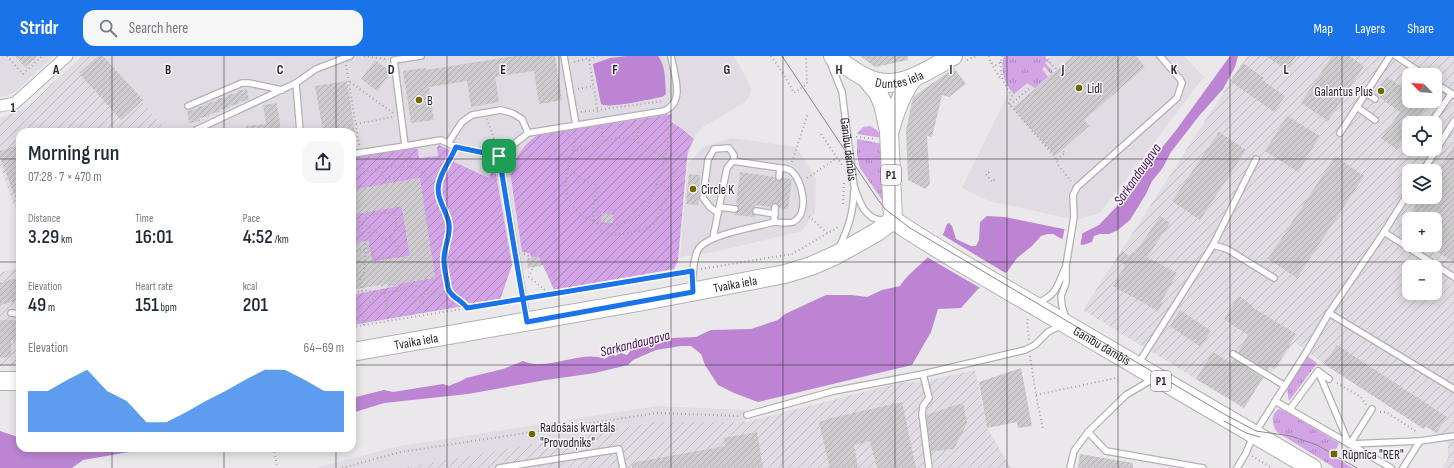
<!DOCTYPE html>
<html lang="en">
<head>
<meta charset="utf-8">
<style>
	:root { --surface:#fff; --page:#f6f6f7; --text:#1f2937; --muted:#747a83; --accent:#1a73e8 }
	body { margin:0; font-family:"Sofia Sans Condensed",sans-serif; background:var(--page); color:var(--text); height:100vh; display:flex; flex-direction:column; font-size:15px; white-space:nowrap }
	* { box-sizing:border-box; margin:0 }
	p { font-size:13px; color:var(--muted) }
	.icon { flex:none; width:22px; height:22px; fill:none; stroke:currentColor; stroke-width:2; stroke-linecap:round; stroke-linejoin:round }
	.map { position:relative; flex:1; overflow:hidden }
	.sheet { position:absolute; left:16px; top:72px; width:340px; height:324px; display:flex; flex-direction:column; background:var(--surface); border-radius:12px; box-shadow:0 2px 10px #0003 }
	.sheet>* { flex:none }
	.needle { width:26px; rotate:294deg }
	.fabs { position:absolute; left:1402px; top:12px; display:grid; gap:8px }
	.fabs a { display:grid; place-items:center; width:40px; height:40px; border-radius:8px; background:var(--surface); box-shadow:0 2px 10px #0003; font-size:20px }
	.pin { position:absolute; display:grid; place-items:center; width:34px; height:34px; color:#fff; margin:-17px; border-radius:8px; box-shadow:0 2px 6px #0006 }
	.round { display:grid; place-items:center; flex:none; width:42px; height:42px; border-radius:12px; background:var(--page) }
	.headline { display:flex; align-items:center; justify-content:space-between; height:68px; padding:0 12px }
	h1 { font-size:22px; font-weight:600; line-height:30px }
	.stats { display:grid; grid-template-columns:repeat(3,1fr); gap:6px; height:68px; padding:4px 12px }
	.stats div { display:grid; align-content:center }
	.stats b { font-size:20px; font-weight:600 }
	.stats small { font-size:11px; font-weight:400 }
	.stats p { font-size:11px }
	.chart { height:112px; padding:8px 12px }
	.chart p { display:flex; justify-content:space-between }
	.chart svg { width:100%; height:72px; margin-top:4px; fill:var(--accent); opacity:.7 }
	header { display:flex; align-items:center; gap:24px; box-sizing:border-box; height:56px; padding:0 20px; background:var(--accent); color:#fff }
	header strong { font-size:19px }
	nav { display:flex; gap:22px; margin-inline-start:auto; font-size:14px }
	.search { width:280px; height:36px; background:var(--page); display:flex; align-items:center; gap:10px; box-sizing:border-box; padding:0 14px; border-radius:12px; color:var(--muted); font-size:15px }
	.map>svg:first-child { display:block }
	.built { fill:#e1dbe4 }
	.industrial { fill:url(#industrial-furrows); fill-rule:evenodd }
	.grass { fill:url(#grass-tufts) }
	.garden { fill:url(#garden-furrows) }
	.water { fill:#bd84d4 }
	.pier { fill:#eae8eb }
	.building { fill:url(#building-hatch) }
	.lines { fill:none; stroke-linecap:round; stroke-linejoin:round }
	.service-casing { stroke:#b2b0b3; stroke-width:8 }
	.minor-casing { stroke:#b2b0b3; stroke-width:13 }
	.primary-casing { stroke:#b2b0b3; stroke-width:20 }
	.path { stroke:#a6a5a7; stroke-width:2; stroke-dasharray:1 3; stroke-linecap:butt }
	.service { stroke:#fff; stroke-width:5.5 }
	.minor { stroke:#fff; stroke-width:11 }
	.primary { stroke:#fff; stroke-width:18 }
	.tram { stroke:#898789; stroke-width:1 }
	.route-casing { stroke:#fff; stroke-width:8 }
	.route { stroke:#1a73e8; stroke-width:5 }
	.grid { fill:none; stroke:#292829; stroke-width:1; stroke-opacity:0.55 }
	.poi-dot { fill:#6e6800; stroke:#f7f5f8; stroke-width:1.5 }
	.labels { text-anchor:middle; stroke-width:3; stroke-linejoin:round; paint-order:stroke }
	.shield { fill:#f7f5f8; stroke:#676667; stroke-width:1 }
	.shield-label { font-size:12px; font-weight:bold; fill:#292829 }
	.street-label { font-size:13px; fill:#292829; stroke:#f7f5f8 }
	.poi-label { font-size:13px; fill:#292829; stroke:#f7f5f8; text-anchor:start }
	.water-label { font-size:14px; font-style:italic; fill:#461059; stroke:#f7f5f8 }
	.grid-label { font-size:13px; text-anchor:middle; font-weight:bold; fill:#292829; stroke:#f7f5f8; stroke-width:3; stroke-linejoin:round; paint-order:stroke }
</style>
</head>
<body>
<header>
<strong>Stridr</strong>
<div class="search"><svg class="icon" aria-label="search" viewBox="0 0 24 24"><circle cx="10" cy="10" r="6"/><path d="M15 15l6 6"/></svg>Search here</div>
<nav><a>Map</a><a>Layers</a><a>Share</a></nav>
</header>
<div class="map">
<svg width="1454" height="412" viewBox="0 0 1454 412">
	<defs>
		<pattern id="industrial-furrows" width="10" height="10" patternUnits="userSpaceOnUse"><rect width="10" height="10" fill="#e1dbe4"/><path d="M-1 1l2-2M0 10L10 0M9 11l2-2" fill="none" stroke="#c1bcc4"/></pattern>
		<pattern id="grass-tufts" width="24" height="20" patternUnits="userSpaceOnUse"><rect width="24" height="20" fill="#d2a4e6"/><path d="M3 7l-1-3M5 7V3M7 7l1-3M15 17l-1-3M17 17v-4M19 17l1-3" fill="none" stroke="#aa86ba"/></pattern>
		<pattern id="garden-furrows" width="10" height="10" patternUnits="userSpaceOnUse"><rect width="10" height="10" fill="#d2a4e6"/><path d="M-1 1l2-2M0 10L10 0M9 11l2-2" fill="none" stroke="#aa86ba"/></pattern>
		<pattern id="building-hatch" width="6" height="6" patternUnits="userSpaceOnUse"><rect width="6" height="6" fill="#cdcbce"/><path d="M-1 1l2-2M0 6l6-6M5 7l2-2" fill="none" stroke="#b0aeb1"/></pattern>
	</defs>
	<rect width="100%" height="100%" fill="#eae8eb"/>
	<path class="built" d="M0,0H53L15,36L6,40L0,41Z
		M103,0H734L749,27L751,34L749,41L745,46L703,71L696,78L691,89L687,102L678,205L674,213L554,234L543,209L523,214L521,207L512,209L500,244L352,269V76H168Z
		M1051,0H1184L1204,21L1100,157L1076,164L989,145L962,132L1008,38Z
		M732,82L796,91L816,122L815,156L802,175L714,196L680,201L688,108L703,91Z
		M657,350L745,354L746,362V366H653L402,412H315L400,390Z"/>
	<path class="industrial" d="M82,0H103L168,76H20V165L0,110V62L26,52Z
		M1247,0H1454V412H1442L1448,402V387L1436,377L1426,371L1424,373L1324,308L1295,286L1275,313L1261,325L1244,352L1083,254ZM1409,19H1435V45H1409ZM1409,67H1435V93H1409ZM1409,115H1435V141H1409ZM1409,163H1435V189H1409ZM1409,211H1435V237H1409Z
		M20,211V309L0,310V217Z
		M975,314L987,372L1011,412H402L653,366H746L899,327L926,325Z"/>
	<path class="grass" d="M1004,0H1044L1056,14L1047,5L1045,7L1053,16L1051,18L1044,10L1042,13L1048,21L1035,32L1027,27L1014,38C1004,28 1000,14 1004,0Z
		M870,70L877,74L882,82L857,78L863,71Z
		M857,83L883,88V135L882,144L860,112L857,99Z
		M1307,300L1317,307L1289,345L1287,333Z
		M1279,353L1285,355L1339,387L1333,400L1353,412H1335L1277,376C1272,369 1270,358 1279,353Z"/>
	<path class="garden" d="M672,58L671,66L681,72L694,83L688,95L687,102L678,205L674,213L554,234L543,209H541L539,201L532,202L529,197L522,196L510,115C516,102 525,86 538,79Z
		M439,89L457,98L454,106L489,122L493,114L496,118L512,209L500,244L352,269V239L397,230L398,228L435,221L419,122L353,134L357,157L402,150L410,200L372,206L368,185L352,188V102L416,92L418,94L419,102L438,100L437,91Z"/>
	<path class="water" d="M627,0H658C666,9 665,27 666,38L662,41C650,43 609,53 601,48L593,8L610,2Z
		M1230,0H1238L1235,11L1223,33L1199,60L1171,96L1162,113L1152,125L1146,138L1130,164L1118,174L1109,178H1100L1094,180L1092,186L1083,189L1069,187L1053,178H1047L1041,180L1032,190L1017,202L1007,216L978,233L961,252L938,253L931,276L912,309L758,346L734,337L718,329L705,309L701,298L691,290H681L656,294L633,304L628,309L595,317L546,324L468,338L384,347L352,357V342L384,334L393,336L443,328L449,330C454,327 461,326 466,322L503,313L523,305C547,316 582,293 605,303L612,297L615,300L621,297L627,299L634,290L642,287L656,288L672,282L696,281L711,274L751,273L778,264L785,258L826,239H852L867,241L882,234L900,230C907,219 917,212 926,203C935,193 943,181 947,168L949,167L952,170L956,183L971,190H976L979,184L980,166L987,160L1005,161L1083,177L1099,169L1118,149L1126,136L1138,125L1152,104L1177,73Z
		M0,375L15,380L20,381V392H152L83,404L72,412H0Z"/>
	<path class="pier" d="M1065,171L1083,174L1080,191L1069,189L1062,185Z
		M941,178L1007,218L982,233L925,200Z"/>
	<path class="building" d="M15,0H37L25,11Z
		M98,0H103L143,44L121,64L79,17Z
		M515,0H555L562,44L539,48L534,15L495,21L499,46L471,51L467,25L429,31L434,64L411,67L403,15L426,12V14Z
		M860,0H908V4L875,11Z
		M1073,0H1136L1145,11L1084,64L1089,70L1055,100L1013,52Z
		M1266,0H1296L1287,14Z
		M1332,0H1349L1364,10L1328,65L1301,47Z
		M375,4L391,16L377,35L361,23Z
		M1243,7L1264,22L1262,24L1285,40L1274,56L1230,25Z
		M954,12L966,28L949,41L942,39L932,81L927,80L930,128L925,133L908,124L906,75L913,41Z
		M1387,21L1409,36V45H1430L1415,67H1409V75L1396,93L1381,82L1400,56L1375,38Z
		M347,25L355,76H323L315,30Z
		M247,33L249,44L239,46V48L229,50V52L219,54L220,56L209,58L210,60L200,62V65L189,67L187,55L197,53V51L207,49V47L217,45V43L227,41V39L237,37V35Z
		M277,47L281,76H246V70L266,68L263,49Z
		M1287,60L1320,80L1298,116L1265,95Z
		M1219,76L1246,94L1200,164L1172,145Z
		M20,88V151H19L0,101V95Z
		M1454,89V206L1435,194V163H1407L1421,141H1435V119Z
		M1335,100L1364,120L1297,222L1268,203Z
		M740,116L775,121L778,125H781L783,122L792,123L788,153L779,152V149L775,147L772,148L771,151L756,149L752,155L755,159V161L734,159L739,154V151L736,149Z
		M689,118L700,119L698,149L686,148Z
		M420,122L435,222L396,228V230L388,231L387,228L356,233L352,212V188L368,185L372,206L410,200L402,150L357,158L353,134Z
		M602,157L614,159L613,167L601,166Z
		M1160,160L1170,167L1147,201L1177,217L1161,246L1163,247L1158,255L1113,230L1125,209L1116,203L1122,195L1129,200L1132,196L1135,197Z
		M539,201L541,210L528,212L527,203Z
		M20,221V244L0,249V227Z
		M1239,240L1253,250L1252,251L1296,278L1275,313L1270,310L1268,314L1238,296L1248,279L1224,263Z
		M1180,254L1211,275L1201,291L1170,270Z
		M0,264H20V284H11V301L0,302Z
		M1337,289L1447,361L1436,377L1426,370L1424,373L1324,308Z
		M1213,296L1231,307L1234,303L1263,322L1244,352L1196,323Z
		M1021,312L1032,370L1018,372L1017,366L987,372L979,326Z
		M902,346L916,412H877L870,385L854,389L858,412H830L819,366L831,362Z
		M963,347L967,367L954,393L931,395L926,359Z
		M757,376L763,412H632V407L725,390L724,382Z
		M1080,398L1133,407V412H1078Z"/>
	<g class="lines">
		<g class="service-casing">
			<g id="service">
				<path d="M421,0L394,4L405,90L441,84L456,91L499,100"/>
				<path d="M564,0L576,69"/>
				<path d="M1396,0L1424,19"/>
				<path id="s1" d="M830,6L842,36L854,130C859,145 865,165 884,164"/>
				<path d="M296,27L300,76"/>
				<path d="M1435,27L1454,39"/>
				<path d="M1366,37L1375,43"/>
				<path d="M188,50L242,27H249L282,34"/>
				<path d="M1357,51L1375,64"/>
				<path d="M1431,67L1451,38"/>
				<path d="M196,74L296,27L316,13L350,0"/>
				<path d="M1340,77L1390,0"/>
				<path d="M448,87L462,66L472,59L501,54L512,57L522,63L528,77"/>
				<path d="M352,98L405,90"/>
				<path d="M499,100L528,77L664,55C686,46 674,19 671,0"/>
				<path d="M499,100L527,264"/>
				<path d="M1423,115L1454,65"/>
				<path d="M719,151L735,153"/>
				<path d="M756,155L775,158"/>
				<path d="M718,157L710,151L703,142L708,104L714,93L729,92L734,99L733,105"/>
				<path d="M774,166C779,166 788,168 793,166C810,158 803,123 790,114C788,113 783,112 780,112"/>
				<path d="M1384,176L1409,136"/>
				<path d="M713,182L727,112L733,105L780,112L779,121"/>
				<path d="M1213,189L1227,193L1274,222"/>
				<path d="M839,192C849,170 853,158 854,135"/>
				<path d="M693,233C693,222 692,200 700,191C711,178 757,171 774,166L775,151"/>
				<path d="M1037,247C1057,239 1057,230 1065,212"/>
				<path d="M11,257L20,258"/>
				<path d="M1329,257L1384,176L1454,221"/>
				<path d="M1066,263L1062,250L1061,240L1066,227V210L1074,161L1073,139L1077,131L1177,42L1182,27L1180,23L1160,0"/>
				<path d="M1233,298L1285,330"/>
				<path d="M1138,308L1213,189L1256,103"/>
				<path d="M1318,315L1349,388"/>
				<path d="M923,318L929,342L923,350L922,358L929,412"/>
				<path d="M1275,345L1391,412"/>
				<path d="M1290,353L1318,315L1329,323"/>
				<path d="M747,359L834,335L923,318L1025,294L1035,289L1048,276L1060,270"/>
				<path d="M1088,376L1106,395L1203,412"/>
				<path d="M1350,388L1420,385"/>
				<path d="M1350,388L1372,353"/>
				<path d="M499,412L619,393L623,412"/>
				<path d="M1070,412L1074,395L1088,376L1126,339L1153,323"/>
				<path d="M1237,412L1246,397L1253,380L1307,295L1329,257L1454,333"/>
				<path d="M1403,412L1420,385L1454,380"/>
			</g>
		</g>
		<g class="minor-casing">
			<path id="minor" d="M0,50L15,47L67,0"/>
		</g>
		<g class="primary-casing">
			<g id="primary">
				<path id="s2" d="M833,0C844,8 855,17 867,22C898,37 926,15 953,0"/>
				<path d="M866,22L878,37L883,48L889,75L893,164"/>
				<path d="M890,74C895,55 901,38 913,22"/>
				<path id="s3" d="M893,164C948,201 1007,233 1064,267C1147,315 1229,364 1312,412"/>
				<path id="s4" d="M352,296L644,245L785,218L811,210L836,199L877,176L893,164"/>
				<path d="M0,325H20"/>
			</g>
		</g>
		<path class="path" d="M7,0L23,18L42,0
			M364,0L385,3
			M771,0L786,22L794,37L807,28L806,0
			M989,0L990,6L996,9L1001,6L1002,0
			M1045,0L1056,13
			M589,4L598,58
			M967,4L976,0
			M574,6L586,3L589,4L597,0
			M1001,6C999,20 1005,29 1012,40L1009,47L1011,50L1055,101L1058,109L1071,125
			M991,7L1001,24
			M346,9L359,89
			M350,26L393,57
			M578,33L593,30
			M1010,49L1031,31
			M581,56L664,45
			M487,63L497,91
			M356,68L392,61
			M602,72L603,85
			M821,78L842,109
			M856,81L875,83
			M634,84L642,68
			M573,95L576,76
			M409,97L411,110
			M362,104L364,117
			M1057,104L1065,97L1062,94
			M792,106L808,57
			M380,112L384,122C392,125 403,121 401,111
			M568,112L580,122L595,128L597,133L594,146L593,165
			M989,116L986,118L992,126L995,123
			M807,122L837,102
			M352,128C362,113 383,110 400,111C407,111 412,109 419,114C426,118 428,127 438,128
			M656,128L672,132
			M352,144L354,161L362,168L366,191L364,216L360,224L362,235
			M843,148L844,127
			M809,160L827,177
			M597,167L601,175L610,179H616L643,174L654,168L659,159L661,151L674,125L673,114L664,101L634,84L624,82L609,83L588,92L573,95C568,109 564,123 567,137C574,167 617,179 639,159C659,141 670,88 670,62
			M368,172L374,203L393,201L399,195C399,189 394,186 390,183C396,172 399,169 394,156C381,158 368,155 362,168L373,173L384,183H390
			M352,196L371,192
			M524,198L529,200V203
			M532,213L529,221L550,238
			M701,213L792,198L838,171
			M382,229L385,237C394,236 408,230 416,230C427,230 438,242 449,237L463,247L467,252
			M352,230L353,237L368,234L376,238L385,237L388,265
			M398,235C408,244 426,241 428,258
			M449,237L444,205V196L449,178V169L439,140L438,128L442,116L453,99
			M532,241L685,216
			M420,245L427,234
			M1028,263L1027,265L1029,284
			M364,269C359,256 370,249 376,238
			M352,271L516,244
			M1030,300L1036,339L1043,373
			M1337,327L1361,341L1366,349
			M1036,339L1116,322
			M1380,356H1386L1417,376
			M274,392L277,410
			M1252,400L1272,412
			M342,412L401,396L657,357L740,360"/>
		<use href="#service" class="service"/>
		<use href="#minor" class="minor"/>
		<use href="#primary" class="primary"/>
		<path class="tram" d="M782,0L876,141L885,153L910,172L1224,358L1256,375L1291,380L1317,389L1357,412
			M1224,365L1246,377L1260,381"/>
	</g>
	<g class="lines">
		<g class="route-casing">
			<path id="route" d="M499,100C508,155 517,211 527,266L693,236L692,215C617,228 542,240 467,252C462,244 450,241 448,232C447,223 444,214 444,205C443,192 451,181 449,168C447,154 435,142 439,127C442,114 451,103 456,91L499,100"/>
		</g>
		<use href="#route" class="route"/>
	</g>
	<path class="grid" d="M112,0V76M224,0V76M336,0V76M447,0V412M559,0V412M671,0V412M783,0V412M895,0V412M1007,0V412M1118,0V412M1230,0V412M1342,0V412M0,103H20M352,103H1454M0,206H20M352,206H1454M0,309H20M352,309H1454M112,392V412M224,392V412M336,392V412"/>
	<g class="poi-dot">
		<circle cx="1079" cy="32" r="4"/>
		<circle cx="1381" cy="35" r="4"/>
		<circle cx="419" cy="44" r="4"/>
		<circle cx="693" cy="133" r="4"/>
		<circle cx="532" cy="378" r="4"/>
		<rect x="1330" y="394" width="8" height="8" rx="2"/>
	</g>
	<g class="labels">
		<g class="shield">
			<rect x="881" y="109" width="20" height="20" rx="3"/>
			<rect x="1151" y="315" width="20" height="20" rx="3"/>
		</g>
		<g class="shield-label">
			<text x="891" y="123">P1</text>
			<text x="1161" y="329">P1</text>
		</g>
		<g class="street-label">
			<text dy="5" stroke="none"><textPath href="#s2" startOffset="74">Duntes iela</textPath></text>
			<text dy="5" stroke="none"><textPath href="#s1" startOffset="90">Ganību dambis</textPath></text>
			<text dy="5" stroke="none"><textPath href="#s4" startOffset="389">Tvaika iela</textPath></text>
			<text dy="5" stroke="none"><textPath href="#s4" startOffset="65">Tvaika iela</textPath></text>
			<text dy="5" stroke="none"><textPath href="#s3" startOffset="244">Ganību dambis</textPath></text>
		</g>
		<g class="poi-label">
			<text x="1087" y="37">Lidl</text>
			<text x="1373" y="40" text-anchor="end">Galantus Plus</text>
			<text x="427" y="49">B</text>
			<text x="701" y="138">Circle K</text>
			<text x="540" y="376">Radošais kvartāls<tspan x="540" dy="15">"Provodņiks"</tspan></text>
			<text x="1342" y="403">Rūpnīca "RER"</text>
		</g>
		<g class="water-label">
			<text transform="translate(1137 118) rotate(-55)" y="5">Sarkandaugava</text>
			<text transform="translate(635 287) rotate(-14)" y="5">Sarkandaugava</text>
		</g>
	</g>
	<g class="grid-label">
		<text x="56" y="18">A</text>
		<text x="168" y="18">B</text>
		<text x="280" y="18">C</text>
		<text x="391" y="18">D</text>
		<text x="503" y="18">E</text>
		<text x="615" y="18">F</text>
		<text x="727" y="18">G</text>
		<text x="839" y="18">H</text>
		<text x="951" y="18">I</text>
		<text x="1063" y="18">J</text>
		<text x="1174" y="18">K</text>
		<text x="1286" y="18">L</text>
		<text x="13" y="56">1</text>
	</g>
</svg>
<div class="fabs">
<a><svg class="needle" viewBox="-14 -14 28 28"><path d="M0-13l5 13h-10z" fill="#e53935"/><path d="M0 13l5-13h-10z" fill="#747a83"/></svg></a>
<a><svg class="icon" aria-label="locate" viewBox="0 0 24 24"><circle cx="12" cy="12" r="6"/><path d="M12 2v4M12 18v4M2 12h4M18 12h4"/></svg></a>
<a><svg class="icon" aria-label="layers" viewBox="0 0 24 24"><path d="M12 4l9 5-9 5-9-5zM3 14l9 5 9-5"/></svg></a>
<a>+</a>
<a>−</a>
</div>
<div class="pin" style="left:499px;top:100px;background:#1e9e55"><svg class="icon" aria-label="arrive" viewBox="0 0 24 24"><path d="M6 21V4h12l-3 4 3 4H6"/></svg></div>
<section class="sheet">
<div class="headline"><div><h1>Morning run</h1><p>07:28 · 7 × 470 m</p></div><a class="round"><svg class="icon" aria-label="share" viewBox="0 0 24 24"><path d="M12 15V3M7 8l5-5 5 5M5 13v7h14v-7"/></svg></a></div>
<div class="stats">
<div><p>Distance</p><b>3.29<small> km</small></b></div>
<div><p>Time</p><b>16:01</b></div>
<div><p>Pace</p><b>4:52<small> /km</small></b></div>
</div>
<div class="stats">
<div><p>Elevation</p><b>49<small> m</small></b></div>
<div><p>Heart rate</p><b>151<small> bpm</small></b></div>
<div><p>kcal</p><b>201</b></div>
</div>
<div class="chart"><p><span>Elevation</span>64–69 m</p>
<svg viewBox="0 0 160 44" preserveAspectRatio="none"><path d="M0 44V19L10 19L20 12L30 6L40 19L50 25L60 38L70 38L80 32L90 25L100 19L110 12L120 6L130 6L140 12L150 19L160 19V44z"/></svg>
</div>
</section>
</div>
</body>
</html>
